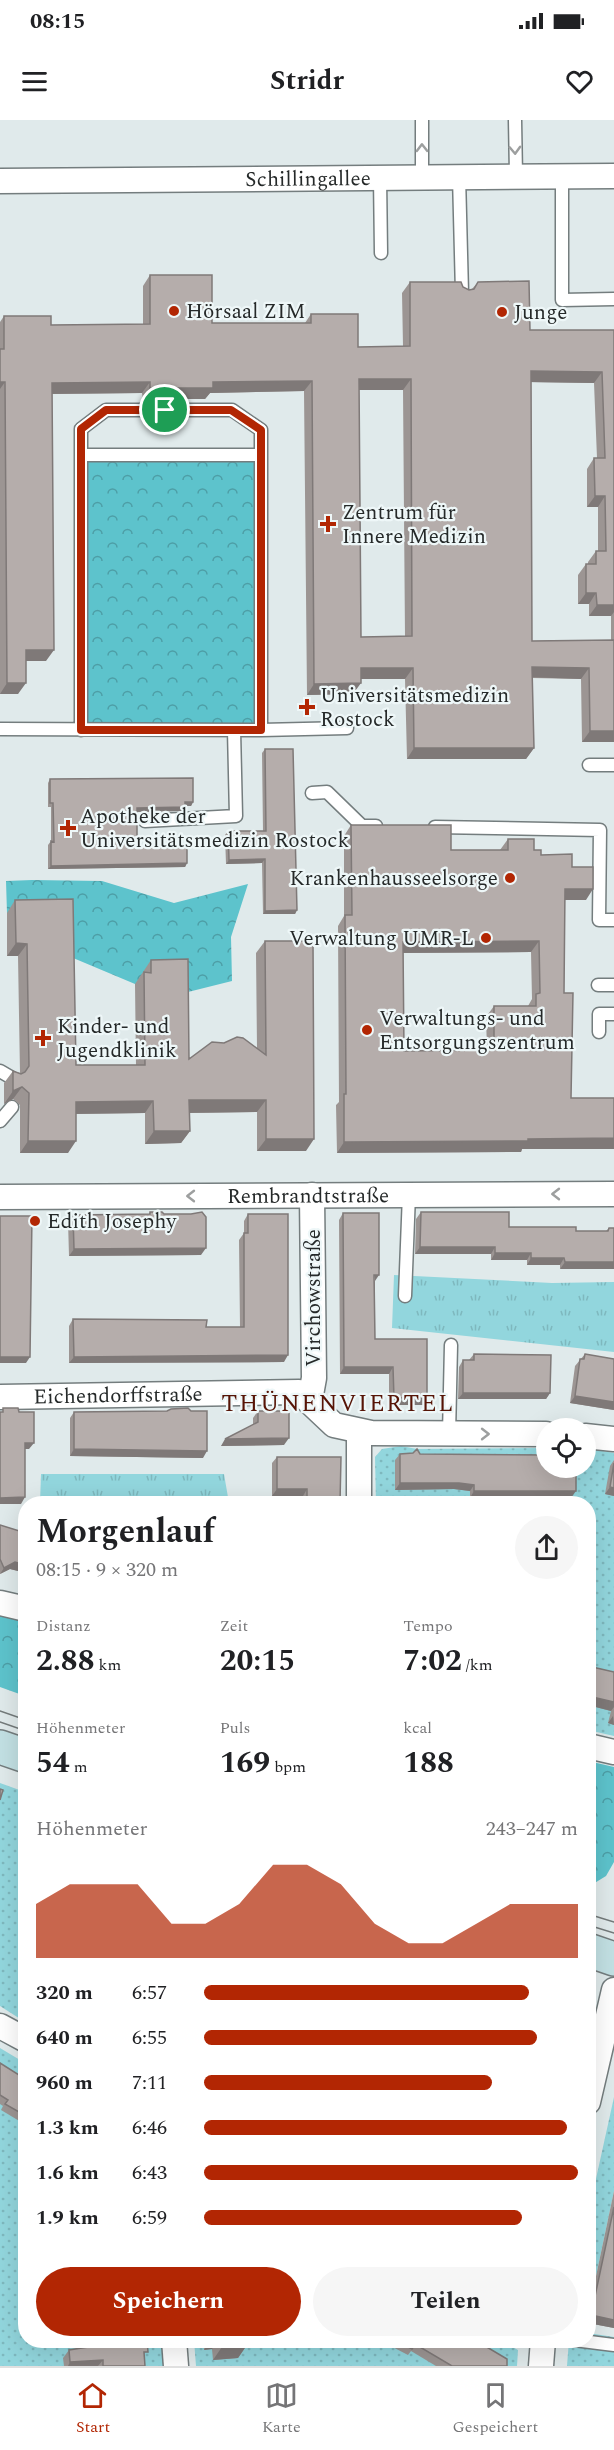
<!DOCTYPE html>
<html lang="de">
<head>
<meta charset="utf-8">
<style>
	:root { --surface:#fff; --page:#f6f6f6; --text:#202124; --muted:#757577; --line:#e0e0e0; --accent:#b22603 }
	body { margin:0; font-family:Spectral,serif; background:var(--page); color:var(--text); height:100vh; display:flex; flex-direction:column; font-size:22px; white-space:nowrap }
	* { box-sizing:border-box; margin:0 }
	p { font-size:20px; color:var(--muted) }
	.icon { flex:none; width:33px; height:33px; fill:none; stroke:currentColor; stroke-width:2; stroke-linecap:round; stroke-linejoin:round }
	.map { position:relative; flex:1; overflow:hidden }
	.drawer { position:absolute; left:18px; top:1376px; width:578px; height:852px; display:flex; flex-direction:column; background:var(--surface); border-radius:24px; box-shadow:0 6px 24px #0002 }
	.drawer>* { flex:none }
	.controls { position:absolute; left:536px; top:1298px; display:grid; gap:12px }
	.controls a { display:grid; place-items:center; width:60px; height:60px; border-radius:50%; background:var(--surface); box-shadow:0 6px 24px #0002; font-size:30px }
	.pin { position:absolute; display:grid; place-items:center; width:51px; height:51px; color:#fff; margin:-26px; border:3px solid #fff; border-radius:50%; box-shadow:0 2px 6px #0007 }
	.round { display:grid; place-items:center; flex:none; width:63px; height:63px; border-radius:32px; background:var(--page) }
	.overview { display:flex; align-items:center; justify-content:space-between; height:102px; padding:0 18px }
	h1 { font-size:33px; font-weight:700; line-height:45px }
	.stats { display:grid; grid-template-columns:repeat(3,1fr); gap:9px; height:102px; padding:6px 18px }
	.stats div { display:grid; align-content:center }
	.stats b { font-size:30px; font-weight:700 }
	.stats small { font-size:16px; font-weight:400 }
	.stats p { font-size:16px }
	.chart { height:168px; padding:12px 18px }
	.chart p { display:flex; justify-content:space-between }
	.chart svg { width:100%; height:108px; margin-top:6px; fill:var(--accent); opacity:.7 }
	.primary-button { display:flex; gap:12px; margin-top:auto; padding:12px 18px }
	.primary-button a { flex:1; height:69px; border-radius:36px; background:var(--accent); color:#fff; font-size:24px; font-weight:700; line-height:69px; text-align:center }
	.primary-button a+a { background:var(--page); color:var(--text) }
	ul { padding:0 18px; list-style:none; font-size:20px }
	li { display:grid; grid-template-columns:96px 72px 1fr; align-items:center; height:45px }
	li i { height:15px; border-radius:8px; background:var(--accent) }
	.status { display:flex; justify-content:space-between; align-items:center; height:42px; padding:0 30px; background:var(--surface); direction:ltr }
	.status svg { height:16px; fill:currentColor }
	header { display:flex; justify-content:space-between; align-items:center; height:78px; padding:0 18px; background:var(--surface); font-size:27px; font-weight:700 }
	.dock { display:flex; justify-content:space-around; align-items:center; height:84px; border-top:2px solid var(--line); background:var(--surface); font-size:16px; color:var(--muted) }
	.dock a { display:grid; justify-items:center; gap:3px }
	.dock .current { color:var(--accent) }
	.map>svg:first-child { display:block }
	.grass { fill:url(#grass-tufts) }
	.forest { fill:url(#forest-crowns) }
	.garden { fill:url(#garden-dots) }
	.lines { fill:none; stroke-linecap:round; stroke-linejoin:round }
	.service-casing { stroke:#747d7e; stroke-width:15 }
	.minor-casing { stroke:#747d7e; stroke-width:27 }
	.secondary-casing { stroke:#747d7e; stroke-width:36 }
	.service { stroke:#fff; stroke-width:12 }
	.minor { stroke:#fff; stroke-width:24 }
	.secondary { stroke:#c2e0e3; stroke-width:33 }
	.tram { stroke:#737a7a; stroke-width:1.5 }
	.wall { fill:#9c9593; fill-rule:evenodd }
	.shaded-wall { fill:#7f7978 }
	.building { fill:#b5adab; stroke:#7f7978; stroke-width:1.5; fill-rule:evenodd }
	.oneway { stroke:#9d9f9f }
	.route-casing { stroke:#fff; stroke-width:12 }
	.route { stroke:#b22603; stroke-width:8 }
	.poi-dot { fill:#b22603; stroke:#eef7f8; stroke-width:2 }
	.labels { text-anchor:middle; stroke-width:4.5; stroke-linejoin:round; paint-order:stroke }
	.street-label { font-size:21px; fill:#252929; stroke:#eef7f8 }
	.poi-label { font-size:21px; fill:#252929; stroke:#eef7f8; text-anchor:start }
	.quarter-label { font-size:24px; letter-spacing:1.5px; fill:#561406; stroke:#eef7f8 }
</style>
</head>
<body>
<div class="status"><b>08:15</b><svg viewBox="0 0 49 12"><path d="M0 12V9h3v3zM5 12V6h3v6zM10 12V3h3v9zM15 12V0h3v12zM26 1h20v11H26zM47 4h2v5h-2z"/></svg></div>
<header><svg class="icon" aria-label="menu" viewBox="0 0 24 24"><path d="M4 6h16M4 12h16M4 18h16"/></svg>Stridr<svg class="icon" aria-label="heart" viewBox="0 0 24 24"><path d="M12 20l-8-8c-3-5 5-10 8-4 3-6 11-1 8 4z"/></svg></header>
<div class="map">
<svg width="614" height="2246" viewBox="0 0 614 2246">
	<defs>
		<pattern id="grass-tufts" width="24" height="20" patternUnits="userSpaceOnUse" patternTransform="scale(1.5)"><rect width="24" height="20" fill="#92d6dd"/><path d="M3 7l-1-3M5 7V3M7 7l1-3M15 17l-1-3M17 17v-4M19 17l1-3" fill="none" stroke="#7eb8be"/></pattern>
		<pattern id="forest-crowns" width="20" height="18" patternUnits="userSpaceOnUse" patternTransform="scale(1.5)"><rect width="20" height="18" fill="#5dc3cc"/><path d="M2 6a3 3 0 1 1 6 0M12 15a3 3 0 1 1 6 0" fill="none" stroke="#4d9ea6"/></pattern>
		<pattern id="garden-dots" width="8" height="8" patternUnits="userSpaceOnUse" patternTransform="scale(1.5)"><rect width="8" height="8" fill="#92d6dd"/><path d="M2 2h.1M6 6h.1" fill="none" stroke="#7eb8be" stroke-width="1.8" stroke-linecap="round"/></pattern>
	</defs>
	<rect width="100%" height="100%" fill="#e0eaeb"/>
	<path class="grass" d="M394,1155L552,1163L614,1162V1232L392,1208Z
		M41,1354H224L229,1383H40Z"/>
	<path class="forest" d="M81,335H261V610H81Z
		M32,760L102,761L174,783L248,764L231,817L232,861L180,874L135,864L66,835L7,793L6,761Z
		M0,1489L25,1495V1576L0,1567Z
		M588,1641L614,1647V1742L606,1756L593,1764H588Z"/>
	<path class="garden" d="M401,1326L417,1329L546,1328V1347H585V1328L614,1333V1616L588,1610V1383H376L375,1337L382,1329Z
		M0,1663L25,1672V1902L0,1886Z
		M0,1928L25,1943L26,2220H164L166,2246H0Z
		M614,1977V2071L588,2194V2095Z
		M588,2213L614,2217V2246H567L569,2220H588Z
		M194,2220H500L518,2230L517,2246H196Z"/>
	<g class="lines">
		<g class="service-casing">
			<path id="service" d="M422,0V56
				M515,0L516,55
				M459,56L462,173
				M562,56V180L614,179
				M380,57L381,133
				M81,335H261
				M0,609L261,610L347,608
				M81,610V309L106,290H232L261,310V610
				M589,645H614
				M312,673L327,672L362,706H376
				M145,701L236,696L234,610
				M435,707L600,710L599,800H614
				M598,865H614
				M599,912V894H614
				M0,951L12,958
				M0,1001L12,987
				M405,1176L409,1074
				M449,1314L451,1225
				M574,2220L614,2225"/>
		</g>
		<g class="minor-casing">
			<g id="minor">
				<path id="s1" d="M0,61L614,56"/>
				<path id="s2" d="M0,1077L614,1074"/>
				<path id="s3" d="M0,1277L299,1272L334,1305L371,1313L546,1314"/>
				<path d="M310,1280L314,1258L312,1075"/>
				<path d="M359,1311V1383"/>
				<path d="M585,1316L614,1319"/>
				<path d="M0,1483L26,1489"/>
				<path d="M588,1626L614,1632"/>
				<path d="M0,1906L26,1920"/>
				<path d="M588,1982L614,1870"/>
				<path d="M174,2220L176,2246"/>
				<path d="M541,2246L543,2220"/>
			</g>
		</g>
		<g class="secondary-casing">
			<path id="secondary" d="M0,1627L26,1636
				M588,1830L614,1839"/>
		</g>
		<use href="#service" class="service"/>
		<use href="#minor" class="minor"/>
		<use href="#secondary" class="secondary"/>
		<path class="tram" d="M0,1591L26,1600
			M0,1602L26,1611
			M588,1794L614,1802
			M588,1805L614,1813"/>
	</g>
	<path class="wall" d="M150,155L212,203H305L311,194L358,227L403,226L402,173L410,162L463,167L469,170L472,169L478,162L530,210H614V622H582L581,559L532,558L534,628L526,639H407L405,559H361L353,574L307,575L304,271L210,273L205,279H143L142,273L52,274L46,541H26L18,574H0V202L4,196L51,205L143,204V166ZM531,262L594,263L597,338H594L587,349V387H598V431H596L588,442V444H586L578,455V484H589V496H611V520L532,521ZM359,270H403L405,517H361Z
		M265,629L297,790L295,794H263L262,743L226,744L225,715L228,711H263L262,633Z
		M50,659L193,682L191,686H185L182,691L137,692V721L141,726L187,743L185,747L48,749V725L51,721V687H48V663Z
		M351,705L451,730H500L508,719L534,730L541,735L572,747L586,780H565L564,873L571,978H614V1029H522L521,1032L337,1033L336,985L339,982L338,806L344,796V716ZM531,832L532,879L528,886H494L486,897L487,930L404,931L403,833Z
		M15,780L76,945H136L135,864L151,840L189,939L257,928L256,833L265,821L306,1031H257V992L189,993L190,1011L181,1023L145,1024V993L76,994L68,1033H20V985L13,979L4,984V963L13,951L20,953L18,836H7V793Z
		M150,1092L164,1094H191L201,1135L69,1136L68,1101L73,1095L149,1094Z
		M421,1092L509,1107L576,1111H606L609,1108H614L560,1149V1145H527V1140H491V1134H415L416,1099Z
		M343,1093L375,1161V1219L423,1285H389V1254H340L339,1100Z
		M248,1094L284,1242L69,1243V1206L73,1199L206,1207H240L239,1120L244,1113V1101Z
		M474,1234L550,1273L546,1279H458L459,1247L463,1240H469Z
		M585,1234L614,1239V1290L570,1283L575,1246Z
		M191,1291L203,1338L70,1336V1298L74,1292Z
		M258,1291L284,1325L221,1326L253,1304V1298Z
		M400,1334H420L571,1378H470V1371L454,1369L395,1370V1340Z
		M277,1337L340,1383H303V1376H272V1343Z
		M614,1340V1376L605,1374L610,1346Z
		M0,1405L26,1413V1453L10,1449L0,1454Z
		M588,1546L614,1552V1605L608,1603L611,1591L588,1585Z
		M0,1943L22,1957L26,1956V2005L1,1990L3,1986L0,1984Z
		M614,2071V2208L588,2203V2194Z
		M203,2220H249V2222L238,2238L213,2240L212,2229L204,2230Z
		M379,2220H475L507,2246H436L411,2231L408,2235Z
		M101,2222L144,2237L145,2246H64L63,2238L69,2230L99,2225Z"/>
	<path class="shaded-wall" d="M531,251L602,252L594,263L524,262Z
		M359,259H411L403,270H351Z
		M312,261L304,271L210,273L205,279H143L150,268L213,262Z
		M0,262H5L0,269Z
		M150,262L142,273L44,274L52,263Z
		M595,376H605L598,387H587Z
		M586,473H596L589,484H578Z
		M597,485H614V492L611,496H589Z
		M26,530H54L46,541H19Z
		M532,547L589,548L581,559L525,557Z
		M361,548H413L405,559H353Z
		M7,563H26L18,574H0Z
		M361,563L353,574L307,575L314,564Z
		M590,611H614V622H582Z
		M414,628H534L526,639H407Z
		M185,682H193L191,686H182Z
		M185,687L182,691L135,692L137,688Z
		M265,739L262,743L226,744L229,740Z
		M187,743L185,747L48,749L51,746Z
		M565,769H593L586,780H558Z
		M297,790L295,794H263L265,791Z
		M539,821L531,832L395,833L403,822Z
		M16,823L27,824L18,836H7Z
		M22,967L13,979L4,984L13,971Z
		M189,980H266L257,992L181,993Z
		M153,981L145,993L68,994L76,982Z
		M154,1011H190L181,1023L145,1024Z
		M614,1018V1029H522L521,1032L337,1033L344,1022L528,1019Z
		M266,1019H314L306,1031H257Z
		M28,1021H76L68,1033H20Z
		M420,1127H495L491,1134H415Z
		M206,1128L201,1135L69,1136L74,1129Z
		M495,1133H531L527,1140H491Z
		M531,1138H564L560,1145H527Z
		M565,1142H614V1149H560Z
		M374,1155H379L375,1161Z
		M288,1235L284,1242L69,1243L74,1237Z
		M0,1237H30L26,1243H0Z
		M344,1247H393L389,1254H340Z
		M463,1273H550L546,1279H458Z
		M575,1276L614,1282V1290L570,1283Z
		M394,1278H427L423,1285H389Z
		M289,1318L284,1325L221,1326L225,1319Z
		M25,1323H34L29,1329H20Z
		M74,1329L207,1331L203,1338L70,1336Z
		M400,1363H459L474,1365L470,1371L454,1369L395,1370Z
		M610,1367L614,1368V1376L605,1374Z
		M277,1369H307L303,1376H272Z
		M474,1371H576L571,1378H470Z
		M25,1377L21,1384H0V1378Z
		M15,1442L26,1445V1453L10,1449L0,1454L4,1448Z
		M588,1576L614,1582V1587L611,1591L588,1585Z
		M613,1596L614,1605L608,1603Z
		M591,2195L614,2200V2208L588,2203V2200Z
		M211,2220H219L212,2229L204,2230Z
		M249,2222L238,2238L213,2240L224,2224Z
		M103,2240L98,2246H68L70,2242Z"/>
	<path class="building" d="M150,155H212V203H311V194H358V227L410,226V162H461L463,167L469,170L474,169L478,162L529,161L530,210H614V485H597L596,473H586V444H596V431H606L605,376H595L594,338H605L602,252L531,251L532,521L614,520V611H590L589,548L532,547L534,628H414L413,548H361V563L314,564L312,261L213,262V268H150V262L52,263L54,530H26V563H7L5,262H0V229H4V196H51V205L150,204ZM359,259H411L412,516L361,517Z
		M265,629H293L297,790L265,791V739L229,740L228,711H266Z
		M193,658V682H185V687L137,688V721H140L141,726L187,725V743L51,746V721L54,722L53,683H50V659Z
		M351,705H451V730H508V719H534V730H541V735L572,734V747H593V769H565L564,873H573L571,978H614V1018L528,1019V1021L344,1022V974H346L345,795H352ZM539,821L540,873L536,874V886H494V930L404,931L403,822Z
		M73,779L76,945H145L144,852L151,853V840L188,839L189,939L212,922L224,923L237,917L243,918L266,935L265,821H313L314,1019H266V980H189L190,1011H154L153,981L76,982V1021H28L29,973L22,967L13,971V951L21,954L25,952L29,946L27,824L16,823L15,780Z
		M150,1092H162L164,1094H191L202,1092L206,1097V1128L74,1129L73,1095L150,1094Z
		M421,1092H509V1107H576V1111H608L609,1108H614V1142H565L564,1138H531V1133H495V1127H420Z
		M343,1093H379V1155H374L375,1219H427V1278H394L393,1247H344Z
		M248,1094H288V1235L74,1237L73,1199L207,1200L206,1207H244V1113H248Z
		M0,1096H32L30,1237H0Z
		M474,1234L551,1235L550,1273H463V1240H474Z
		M585,1234L614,1239V1282L575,1276L580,1239H584Z
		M3,1288H18L19,1292H34V1323H25V1377L0,1378V1292H3Z
		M188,1288L191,1291H207V1331L74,1329V1292L167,1291L171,1289Z
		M258,1291H289V1318L225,1319L258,1302Z
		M417,1329L420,1334L546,1335V1347H576V1371H474V1365L459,1363H400V1334L413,1333Z
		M277,1337H341L340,1383H307V1369H277Z
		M614,1343V1368L610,1367Z
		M0,1405L26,1413V1445L15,1442L4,1448L0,1439Z
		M588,1546L614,1552V1582L588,1576Z
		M0,1669L3,1670L0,1680Z
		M0,1943L22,1957L23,1955L26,1956V1996L5,1984L8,1980L0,1975Z
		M614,2087V2200L591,2195Z
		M115,2220H147L148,2232H144L145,2246H103V2240L70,2242L69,2230L101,2225V2222Z
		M224,2220H249V2222L224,2224Z
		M395,2220H475L507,2239V2246H452L415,2224L412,2229Z"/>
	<defs><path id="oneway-chevron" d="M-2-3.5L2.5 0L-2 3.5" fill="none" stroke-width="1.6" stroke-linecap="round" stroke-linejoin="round" transform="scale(1.5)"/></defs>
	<g class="oneway">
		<use href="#oneway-chevron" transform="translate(422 28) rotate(-91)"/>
		<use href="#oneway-chevron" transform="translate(515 30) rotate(88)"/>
		<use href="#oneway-chevron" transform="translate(556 1074) rotate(180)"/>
		<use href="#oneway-chevron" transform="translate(191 1076) rotate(180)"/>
		<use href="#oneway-chevron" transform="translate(485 1314)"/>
	</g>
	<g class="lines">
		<g class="route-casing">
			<path id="route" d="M106,290H231L261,310V610H81V309Z"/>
		</g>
		<use href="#route" class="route"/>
	</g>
	<g class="poi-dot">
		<circle cx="174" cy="191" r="6"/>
		<circle cx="502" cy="192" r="6"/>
		<path d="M325 395h6v6h6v6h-6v6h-6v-6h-6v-6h6z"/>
		<path d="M304 578h6v6h6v6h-6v6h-6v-6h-6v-6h6z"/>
		<path d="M65 699h6v6h6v6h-6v6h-6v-6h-6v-6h6z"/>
		<circle cx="510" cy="758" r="6"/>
		<circle cx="486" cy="818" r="6"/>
		<circle cx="367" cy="910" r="6"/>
		<path d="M40 909h6v6h6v6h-6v6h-6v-6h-6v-6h6z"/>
		<circle cx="35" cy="1101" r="6"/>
	</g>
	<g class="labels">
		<g class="street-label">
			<text dy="7" stroke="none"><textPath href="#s1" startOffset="308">Schillingallee</textPath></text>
			<text dy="7" stroke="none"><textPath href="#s2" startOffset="308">Rembrandtstraße</textPath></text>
			<text transform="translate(313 1178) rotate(-90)" y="7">Virchowstraße</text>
			<text dy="7" stroke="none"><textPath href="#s3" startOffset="118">Eichendorffstraße</textPath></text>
		</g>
		<g class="poi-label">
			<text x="186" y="198">Hörsaal ZIM</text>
			<text x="514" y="199">Junge</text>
			<text x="342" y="399">Zentrum für<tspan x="342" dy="24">Innere Medizin</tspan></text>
			<text x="320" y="582">Universitätsmedizin<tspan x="320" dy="24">Rostock</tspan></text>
			<text x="80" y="703">Apotheke der<tspan x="80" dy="24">Universitätsmedizin Rostock</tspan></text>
			<text x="498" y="765" text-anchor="end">Krankenhausseelsorge</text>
			<text x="474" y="825" text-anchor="end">Verwaltung UMR-L</text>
			<text x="379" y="905">Verwaltungs- und<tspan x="379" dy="24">Entsorgungszentrum</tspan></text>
			<text x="57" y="913">Kinder- und<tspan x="57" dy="24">Jugendklinik</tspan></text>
			<text x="47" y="1108">Edith Josephy</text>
		</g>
		<g class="quarter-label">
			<text x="338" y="1291">THÜNENVIERTEL</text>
		</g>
	</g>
</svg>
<div class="controls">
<a><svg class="icon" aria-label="locate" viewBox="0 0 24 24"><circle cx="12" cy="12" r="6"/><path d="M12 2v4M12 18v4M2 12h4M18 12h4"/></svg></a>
</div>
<div class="pin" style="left:165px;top:290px;background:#1e9e55"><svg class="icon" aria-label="arrive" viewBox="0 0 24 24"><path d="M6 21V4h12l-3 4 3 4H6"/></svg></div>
<section class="drawer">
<div class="overview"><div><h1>Morgenlauf</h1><p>08:15 · 9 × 320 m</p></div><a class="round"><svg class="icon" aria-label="share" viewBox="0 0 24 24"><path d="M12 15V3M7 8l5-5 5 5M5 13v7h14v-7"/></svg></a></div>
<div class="stats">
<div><p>Distanz</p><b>2.88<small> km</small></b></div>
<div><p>Zeit</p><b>20:15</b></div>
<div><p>Tempo</p><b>7:02<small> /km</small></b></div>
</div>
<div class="stats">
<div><p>Höhenmeter</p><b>54<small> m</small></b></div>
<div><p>Puls</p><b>169<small> bpm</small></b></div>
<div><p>kcal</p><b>188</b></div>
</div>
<div class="chart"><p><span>Höhenmeter</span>243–247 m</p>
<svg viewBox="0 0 160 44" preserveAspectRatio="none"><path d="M0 44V22L10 14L20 14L30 14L40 30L50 30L60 22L70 6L80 6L90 14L100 30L110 38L120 38L130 30L140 22L150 22L160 22V44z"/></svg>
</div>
<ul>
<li><b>320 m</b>6:57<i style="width:87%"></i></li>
<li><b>640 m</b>6:55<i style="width:89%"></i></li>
<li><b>960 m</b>7:11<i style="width:77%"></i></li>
<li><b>1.3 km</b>6:46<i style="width:97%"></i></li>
<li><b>1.6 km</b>6:43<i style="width:100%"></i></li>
<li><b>1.9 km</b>6:59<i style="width:85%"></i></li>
</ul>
<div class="primary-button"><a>Speichern</a><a>Teilen</a></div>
</section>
</div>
<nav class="dock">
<a class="current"><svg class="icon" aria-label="home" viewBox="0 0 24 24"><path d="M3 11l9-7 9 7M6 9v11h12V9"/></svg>Start</a>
<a><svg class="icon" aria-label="map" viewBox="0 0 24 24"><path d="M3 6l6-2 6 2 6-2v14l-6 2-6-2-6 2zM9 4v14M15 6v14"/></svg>Karte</a>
<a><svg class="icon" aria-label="saved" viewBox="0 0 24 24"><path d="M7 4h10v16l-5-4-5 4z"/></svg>Gespeichert</a>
</nav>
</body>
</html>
